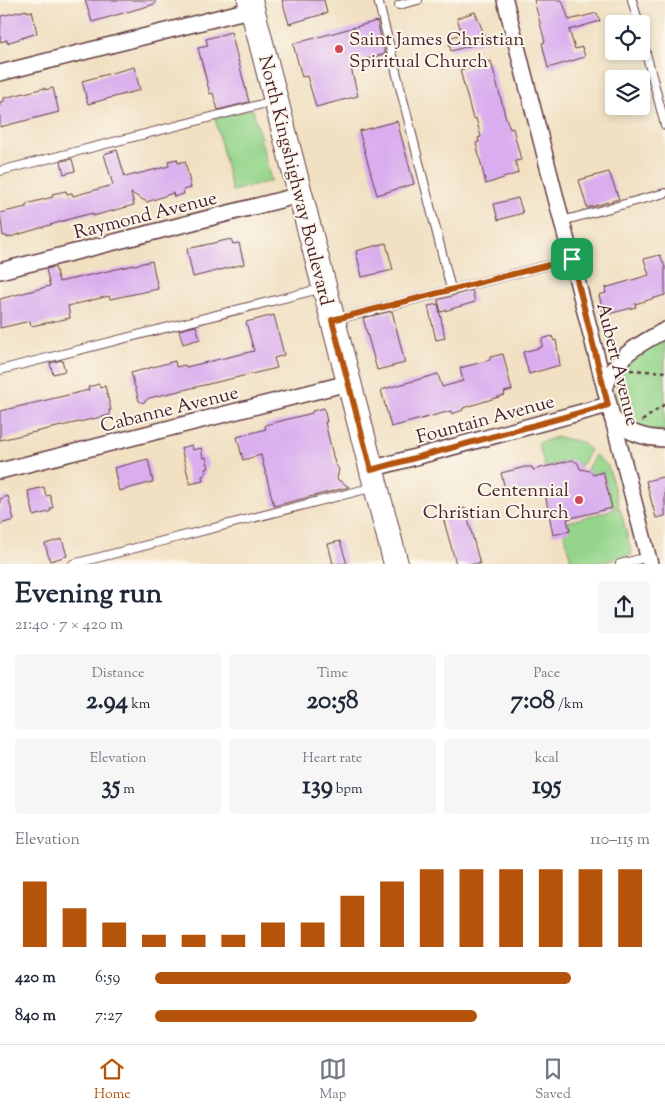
<!DOCTYPE html>
<html lang="en">
<head>
<meta charset="utf-8">
<style>
	:root { --surface:#fff; --page:#f6f6f7; --text:#1f2937; --muted:#747a83; --line:#e0e1e3; --accent:#b45309 }
	body { margin:0; font-family:"Sorts Mill Goudy",serif; background:var(--page); color:var(--text); height:100vh; display:flex; flex-direction:column; font-size:19px; white-space:nowrap }
	* { box-sizing:border-box; margin:0 }
	p { font-size:16px; color:var(--muted) }
	.icon { flex:none; width:28px; height:28px; fill:none; stroke:currentColor; stroke-width:2; stroke-linecap:round; stroke-linejoin:round }
	.map { position:relative; height:564px; overflow:hidden }
	.drawer { display:flex; flex-direction:column; background:var(--surface); flex:1 }
	.drawer>* { flex:none }
	.tools { position:absolute; left:605px; top:15px; display:grid; gap:10px }
	.tools a { display:grid; place-items:center; width:45px; height:45px; border-radius:5px; background:var(--surface); box-shadow:0 2px 8px #0003; font-size:25px }
	.pin { position:absolute; display:grid; place-items:center; width:42px; height:42px; color:#fff; margin:-21px; border-radius:10px; box-shadow:0 2px 8px #0006 }
	.round { display:grid; place-items:center; flex:none; width:52px; height:52px; border-radius:5px; background:var(--page) }
	.summary { display:flex; align-items:center; justify-content:space-between; height:85px; padding:0 15px }
	h1 { font-size:28px; font-weight:700; line-height:38px }
	.figures { display:grid; grid-template-columns:repeat(3,1fr); gap:8px; height:85px; padding:5px 15px }
	.figures div { display:grid; align-content:center; border-radius:5px; background:var(--page); text-align:center }
	.figures b { font-size:25px; font-weight:700 }
	.figures small { font-size:14px; font-weight:400 }
	.figures p { font-size:14px }
	.chart { height:140px; padding:10px 15px }
	.chart p { display:flex; justify-content:space-between }
	.chart svg { width:100%; height:90px; margin-top:5px; stroke:var(--accent); stroke-width:6 }
	ul { padding:0 15px; list-style:none; font-size:16px }
	li { display:grid; grid-template-columns:80px 60px 1fr; align-items:center; height:38px }
	li i { height:12px; border-radius:6px; background:var(--accent) }
	.dock { display:flex; justify-content:space-around; align-items:center; height:70px; border-top:1px solid var(--line); background:var(--surface); font-size:14px; color:var(--muted) }
	.dock a { display:grid; justify-items:center; gap:2px }
	.dock .on { color:var(--accent) }
	.map>svg:first-child { display:block }
	.green { fill:#95d58b; stroke:#707a5b }
	.building { fill:#d9adee }
	.lines { fill:none; stroke-linecap:round; stroke-linejoin:round }
	.lane-casing { stroke:#633c42; stroke-width:10 }
	.street-casing { stroke:#633c42; stroke-width:18 }
	.primary-casing { stroke:#633c42; stroke-width:26 }
	.path { stroke:#633c42; stroke-width:2.5; stroke-dasharray:4 4; stroke-linecap:butt }
	.lane { stroke:#fff; stroke-width:8 }
	.street { stroke:#fff; stroke-width:15 }
	.primary { stroke:#fff; stroke-width:24 }
	.route-casing { stroke:#fff; stroke-width:10 }
	.route { stroke:#b45309; stroke-width:6 }
	.poi-dot { fill:#d1495b; stroke:#fbf7ec; stroke-width:2 }
	.labels { text-anchor:middle; stroke-width:4; stroke-linejoin:round; paint-order:stroke }
	.poi-label { font-size:19px; fill:#4a1f2b; stroke:#fbf7ec; text-anchor:start }
	.street-label { font-size:19px; fill:#4a1f2b; stroke:#fbf7ec }
</style>
</head>
<body>
<div class="map">
<svg width="665" height="564" viewBox="0 0 665 564">
	<rect width="100%" height="100%" fill="#fbf7ec"/>
	<filter id="ink" filterUnits="userSpaceOnUse"><feTurbulence type="fractalNoise" baseFrequency=".02" numOctaves="2"/><feDisplacementMap in="SourceGraphic" scale="10" xChannelSelector="R" yChannelSelector="G"/><feConvolveMatrix kernelMatrix="1 2 1 2 8 2 1 2 1" color-interpolation-filters="sRGB"/></filter>
	<filter id="wash" filterUnits="userSpaceOnUse"><feTurbulence type="fractalNoise" baseFrequency=".0096" numOctaves="4" result="noise"/><feDisplacementMap in="SourceGraphic" scale="20" xChannelSelector="R" yChannelSelector="G"/><feGaussianBlur stdDeviation="1.12" result="paint"/><feColorMatrix in="noise" values="0 0 0 0 0 0 0 0 0 0 0 0 0 0 0 0 0 1.4 0 .05"/><feComposite in="paint" operator="in"/></filter>
	<g filter="url(#wash)">
		<rect width="100%" height="100%" fill="#f1e0c2"/>
		<path class="green" d="M253,109L271,181L232,191L215,118Z
			M665,339V431C654,431 641,429 631,422C616,410 612,383 624,368C633,356 651,346 665,339Z
			M558,437L581,442L590,450L579,469L578,463H572L571,460L545,467L538,443Z
			M595,455L608,466L619,506L612,508L603,472L592,475L590,471L585,473Z
			M620,508L632,555L596,564H572L564,532L570,530L568,522Z"/>
		<g id="blocks">
			<path class="building" d="M85,0H155V4L92,22Z
				M282,0H324L327,13L289,24Z
				M534,0H562L569,20L597,13L600,21L569,30L575,49L582,47L585,57L548,68L542,43L545,42Z
				M27,10V12L32,11L37,33L7,43V40L0,42L1,16Z
				M475,12L487,41L451,51L448,38L462,34L457,18Z
				M377,21L385,54L350,64L358,96L316,107L307,76L302,77L293,44Z
				M231,32L249,102L218,110L213,93L210,94L198,48L208,46L206,39Z
				M491,61L505,115L510,129L513,128L521,160L515,161L518,173L486,184L476,143L479,142L478,138L481,137L476,118L473,119L460,70Z
				M134,67L140,90L88,104L82,81Z
				M45,88V90L53,88L59,112L0,127V102L4,101V98Z
				M397,121L414,184L377,195L359,131Z
				M117,150L125,177L169,166L168,161L177,159L178,163L185,161L191,188L183,190L184,194L174,197L173,193L147,202L131,193L134,205L93,216V213L73,218L7,238V236H3L0,213L26,207V204L53,197L52,194L66,191L67,194L72,193L73,196L113,185L104,154Z
				M72,159L75,171L64,174L61,161Z
				M609,172L619,199L587,208L579,180Z
				M518,198L523,213L498,220L494,204Z
				M231,239L233,244L239,243L244,264L193,277L187,249Z
				M386,243L393,270L362,277L356,251Z
				M660,255L665,267V295L635,304L636,307L604,315L599,295L606,293L605,288L649,275L644,259Z
				M152,261L158,289L110,299L109,296L68,306L70,318L31,326L30,321L0,328V299L50,286L46,269L55,267L59,282Z
				M472,290L475,302L441,312L438,300Z
				M438,304L445,338L436,340L428,306Z
				M392,311L405,363L377,370L363,318Z
				M274,315L284,355L274,358L277,368L149,398L143,403L139,401L131,373L175,361L176,367L185,365L186,367L254,351L246,322Z
				M196,326L200,339L183,344L179,330Z
				M552,336L554,341L556,340L560,365L529,374L523,352L542,347V339Z
				M503,354L512,390L504,392L505,395L463,408V410L452,414L451,411L391,427L381,390L438,374L442,387L463,381L460,368L490,360V357Z
				M62,360L65,371L53,374L50,363Z
				M99,384L100,388L105,386L111,410H109L110,415L0,440V411L89,390L88,387Z
				M324,408L327,422H325L335,464L339,469L337,479L349,487L274,506L261,455L243,460L237,437L266,429L265,425L312,413V411Z
				M192,445L193,450L201,448L203,458L206,457L209,468L205,469L206,474L202,476L203,481L190,484L181,448Z
				M148,459L153,482L119,491L114,468Z
				M572,460L578,463L580,469L590,471L593,475L603,472L612,508L567,519L570,531L553,535L544,488L507,497L501,473L525,467H532L533,470Z
				M662,477L665,480V516L656,518L646,481Z
				M44,487L46,496L50,495L53,508H50L51,511L34,516L28,491Z
				M8,496L14,520L0,524V499Z
				M465,508L480,564H456L442,514Z
				M62,539L67,556L50,561L45,544Z
				M340,541L347,564H333L328,544Z"/>
		</g>
	</g>
	<g filter="url(#ink)">
		<use href="#blocks" fill-opacity="0" stroke="#633c42" stroke-width="1"/>
		<g class="lines">
			<g class="lane-casing">
				<path id="lane" d="M378,0L451,289
					M632,0L639,24
					M399,5L418,0
					M641,34L665,125
					M0,171L274,101
					M562,221L665,193
					M334,320L572,259
					M0,370L323,288
					M73,564L374,487
					M620,564L648,557"/>
			</g>
			<g class="street-casing">
				<path id="street" d="M505,0L650,564
					M0,73L253,9
					M0,271L300,195
					M605,389C613,357 638,345 665,330
					M612,418C628,433 643,438 665,439
					M371,469L608,405
					M0,471L348,383"/>
			</g>
			<g class="primary-casing">
				<path id="primary" d="M250,0L396,564"/>
			</g>
			<path class="path" d="M630,370L665,372
				M642,421L665,404"/>
			<use href="#lane" class="lane"/>
			<use href="#street" class="street"/>
			<use href="#primary" class="primary"/>
		</g>
	</g>
	<g class="lines" filter="url(#ink)">
		<g class="route-casing">
			<path id="route" d="M572,259L608,405L371,470L332,320Z"/>
		</g>
		<use href="#route" class="route"/>
	</g>
	<g class="poi-dot">
		<circle cx="339" cy="49" r="5"/>
		<circle cx="579" cy="500" r="5"/>
	</g>
	<g class="labels">
		<g class="poi-label">
			<text x="349" y="45">Saint James Christian<tspan x="349" dy="22">Spiritual Church</tspan></text>
			<text x="569" y="496" text-anchor="end">Centennial<tspan x="569" dy="22">Christian Church</tspan></text>
		</g>
		<g class="street-label">
			<text transform="translate(297 180) rotate(76)" y="7">North Kingshighway Boulevard</text>
			<text transform="translate(145 214) rotate(-14)" y="7">Raymond Avenue</text>
			<text transform="translate(619 364) rotate(76)" y="7">Aubert Avenue</text>
			<text transform="translate(169 408) rotate(-14)" y="7">Cabanne Avenue</text>
			<text transform="translate(485 418) rotate(-15)" y="7">Fountain Avenue</text>
		</g>
	</g>
</svg>
<div class="tools">
<a><svg class="icon" aria-label="locate" viewBox="0 0 24 24"><circle cx="12" cy="12" r="6"/><path d="M12 2v4M12 18v4M2 12h4M18 12h4"/></svg></a>
<a><svg class="icon" aria-label="layers" viewBox="0 0 24 24"><path d="M12 4l9 5-9 5-9-5zM3 14l9 5 9-5"/></svg></a>
</div>
<div class="pin" style="left:572px;top:259px;background:#1e9e55"><svg class="icon" aria-label="arrive" viewBox="0 0 24 24"><path d="M6 21V4h12l-3 4 3 4H6"/></svg></div>
</div>
<section class="drawer">
<div class="summary"><div><h1>Evening run</h1><p>21:40 · 7 × 420 m</p></div><a class="round"><svg class="icon" aria-label="share" viewBox="0 0 24 24"><path d="M12 15V3M7 8l5-5 5 5M5 13v7h14v-7"/></svg></a></div>
<div class="figures">
<div><p>Distance</p><b>2.94<small> km</small></b></div>
<div><p>Time</p><b>20:58</b></div>
<div><p>Pace</p><b>7:08<small> /km</small></b></div>
</div>
<div class="figures">
<div><p>Elevation</p><b>35<small> m</small></b></div>
<div><p>Heart rate</p><b>139<small> bpm</small></b></div>
<div><p>kcal</p><b>195</b></div>
</div>
<div class="chart"><p><span>Elevation</span>110–115 m</p>
<svg viewBox="0 0 160 44" preserveAspectRatio="none"><path d="M5 44V12M15 44V25M25 44V32M35 44V38M45 44V38M55 44V38M65 44V32M75 44V32M85 44V19M95 44V12M105 44V6M115 44V6M125 44V6M135 44V6M145 44V6M155 44V6"/></svg>
</div>
<ul>
<li><b>420 m</b>6:59<i style="width:84%"></i></li>
<li><b>840 m</b>7:27<i style="width:65%"></i></li>
</ul>
</section>
<nav class="dock">
<a class="on"><svg class="icon" aria-label="home" viewBox="0 0 24 24"><path d="M3 11l9-7 9 7M6 9v11h12V9"/></svg>Home</a>
<a><svg class="icon" aria-label="map" viewBox="0 0 24 24"><path d="M3 6l6-2 6 2 6-2v14l-6 2-6-2-6 2zM9 4v14M15 6v14"/></svg>Map</a>
<a><svg class="icon" aria-label="saved" viewBox="0 0 24 24"><path d="M7 4h10v16l-5-4-5 4z"/></svg>Saved</a>
</nav>
</body>
</html>
